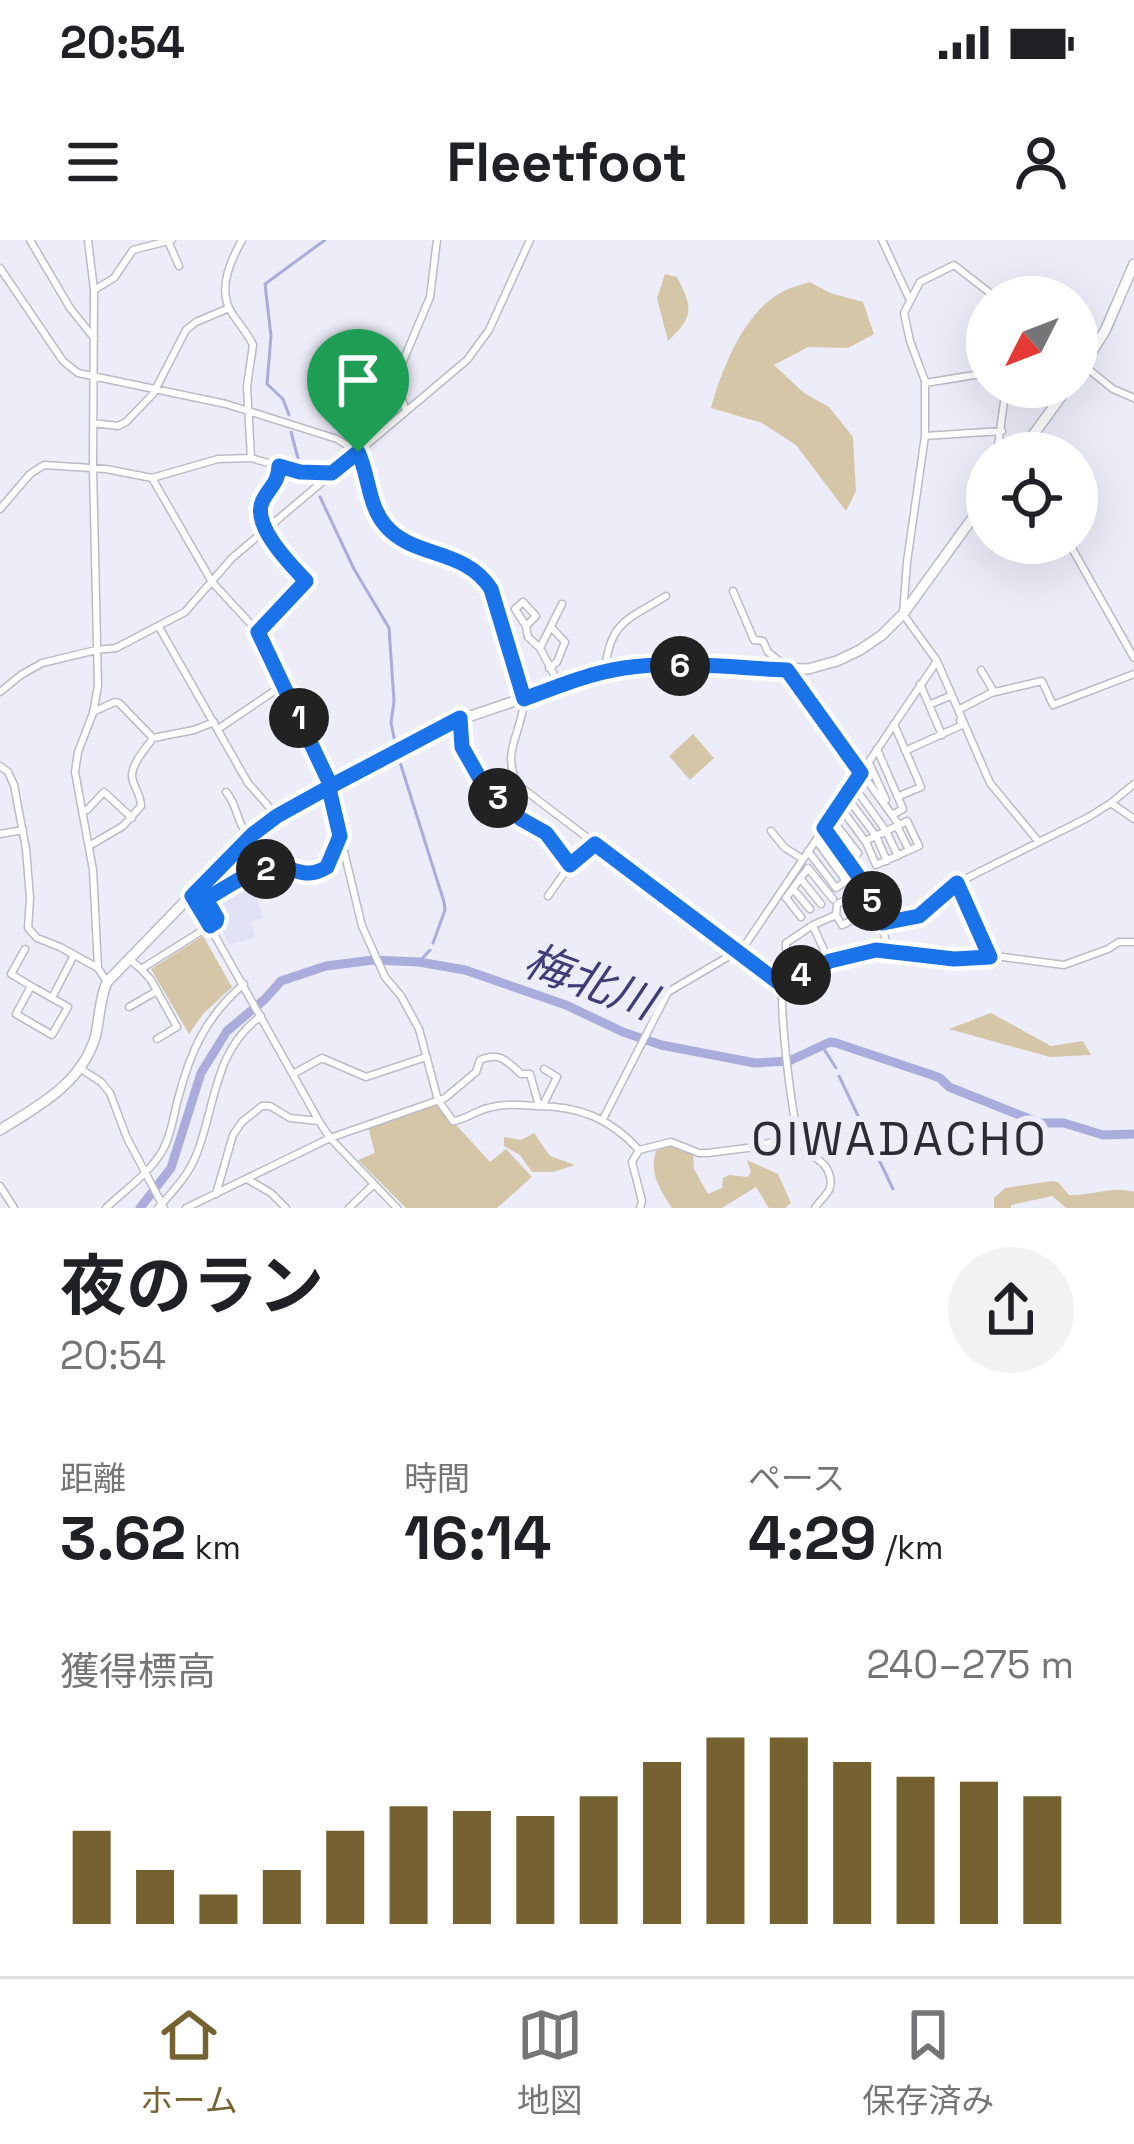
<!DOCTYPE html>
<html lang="ja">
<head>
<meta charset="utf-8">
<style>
	:root { --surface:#fff; --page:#f2f2f2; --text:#202124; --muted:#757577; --line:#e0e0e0; --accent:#766231 }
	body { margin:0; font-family:"Space Grotesk","Noto Sans JP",sans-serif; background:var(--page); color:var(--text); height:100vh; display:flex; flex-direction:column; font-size:45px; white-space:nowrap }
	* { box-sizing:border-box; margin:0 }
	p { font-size:39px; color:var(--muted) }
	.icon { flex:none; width:66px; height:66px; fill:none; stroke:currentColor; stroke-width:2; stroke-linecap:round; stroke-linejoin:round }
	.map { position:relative; height:968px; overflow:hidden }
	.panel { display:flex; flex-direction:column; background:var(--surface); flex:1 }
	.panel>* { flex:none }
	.needle { width:78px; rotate:228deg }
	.tools { position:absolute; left:966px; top:36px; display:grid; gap:24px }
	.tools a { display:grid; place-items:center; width:132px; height:132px; border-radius:50%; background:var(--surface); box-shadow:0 12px 48px #0002; font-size:60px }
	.pin { position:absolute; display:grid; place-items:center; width:102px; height:102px; color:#fff; margin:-123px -51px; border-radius:50% 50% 50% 0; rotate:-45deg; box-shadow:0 0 12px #0007 }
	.pin .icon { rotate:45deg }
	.km { position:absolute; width:60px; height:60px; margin:-30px; border-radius:50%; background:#222; color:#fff; font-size:33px; line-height:60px; text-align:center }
	.round { display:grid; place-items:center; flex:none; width:126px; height:126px; border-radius:63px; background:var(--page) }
	.headline { display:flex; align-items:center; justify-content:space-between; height:204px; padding:0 60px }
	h1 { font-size:66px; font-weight:700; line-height:90px }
	.metrics { display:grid; grid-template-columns:repeat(3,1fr); gap:18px; height:204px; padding:12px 60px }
	.metrics div { display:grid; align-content:center }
	.metrics b { font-size:60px; font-weight:700 }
	.metrics small { font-size:33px; font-weight:400 }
	.metrics p { font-size:33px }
	.chart { height:336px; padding:24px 60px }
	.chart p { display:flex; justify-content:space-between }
	.chart svg { width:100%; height:216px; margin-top:12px; stroke:var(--accent); stroke-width:6 }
	.status { display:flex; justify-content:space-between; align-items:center; height:84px; padding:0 60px; background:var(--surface); direction:ltr }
	.status svg { height:33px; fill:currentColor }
	header { display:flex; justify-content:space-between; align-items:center; height:156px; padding:0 60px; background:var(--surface); font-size:54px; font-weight:700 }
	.menu { display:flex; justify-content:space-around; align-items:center; height:168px; border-top:3px solid var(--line); background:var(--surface); font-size:33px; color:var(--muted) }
	.menu a { display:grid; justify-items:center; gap:6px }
	.menu .active { color:var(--accent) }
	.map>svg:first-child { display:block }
	.built { fill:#e1e2f6 }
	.green { fill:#d4c6a6 }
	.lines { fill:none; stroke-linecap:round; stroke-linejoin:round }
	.stream { stroke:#aaacdc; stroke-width:3 }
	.river { stroke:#aaacdc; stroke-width:9 }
	.minor-casing { stroke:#babbc6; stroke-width:9 }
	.major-casing { stroke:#babbc6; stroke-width:12 }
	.minor { stroke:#fff; stroke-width:6 }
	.major { stroke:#fff; stroke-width:9 }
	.route-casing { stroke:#fff; stroke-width:24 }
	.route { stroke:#1a73e8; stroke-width:15 }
	.labels { text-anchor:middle; stroke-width:12; stroke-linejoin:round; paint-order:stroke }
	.water-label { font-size:45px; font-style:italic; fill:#3f3d78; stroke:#ecedf9 }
	.quarter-label { font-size:48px; letter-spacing:3px; fill:#2b2c35; stroke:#ecedf9 }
</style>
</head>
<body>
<div class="status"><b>20:54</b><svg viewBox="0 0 49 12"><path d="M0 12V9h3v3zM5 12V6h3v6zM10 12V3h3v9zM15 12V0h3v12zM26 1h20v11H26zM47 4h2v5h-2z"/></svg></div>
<header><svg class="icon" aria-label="menu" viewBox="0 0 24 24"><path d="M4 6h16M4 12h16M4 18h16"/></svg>Fleetfoot<svg class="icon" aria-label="person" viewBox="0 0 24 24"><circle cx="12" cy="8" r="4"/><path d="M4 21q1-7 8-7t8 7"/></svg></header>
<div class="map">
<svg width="1134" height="968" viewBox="0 0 1134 968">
	<rect width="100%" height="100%" fill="#ecedf9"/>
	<path class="built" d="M250,637L263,678L251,682L255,697L229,705L209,661Z"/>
	<path class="green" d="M665,34L677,37C693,67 694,77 668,101L657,58Z
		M810,42L830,53L863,62L874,94L848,108L808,107L774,125L804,153L829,167L853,197L856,251L846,271L796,205L762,183L711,168C722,129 744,72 782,52C791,47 801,45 810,42Z
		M693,494L714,518L690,540L669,516Z
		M203,696L232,747L203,774L189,794L151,729Z
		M991,773L1051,806L1083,801L1091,815L1050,817L949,789Z
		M437,864L490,922L506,909L532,937L497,968H406L358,920L375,913L368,887Z
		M534,893L550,916L575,925L553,932H532L520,915L504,906V897L521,900Z
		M670,905L693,913L694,929L708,954L722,948L723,938L729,935L748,937L751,932L747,920L778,934L791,963L785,968H769L756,947L722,968H672C660,950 649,933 656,911Z
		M1052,941L1058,942L1069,955C1092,956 1111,946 1134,952V968H1066L1052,956L1011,965V968H994V958L1005,948Z"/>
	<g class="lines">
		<path class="stream" d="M289,175L283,159L267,144L271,96L265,44L325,0
			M291,192L299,222L310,241
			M320,257L354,329L389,388L394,461L391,483L396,507
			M398,516L444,662L445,670L433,703
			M419,722L430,710
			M822,806L836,828
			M839,836L893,949"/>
		<path class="river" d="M140,968L171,928L201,833L227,791L265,759L281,741L326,726L373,720L419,722L465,730L566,765L623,792L661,805L755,823L789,821L830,802L836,803L932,835L940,838L949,847L1040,883H1064L1103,895L1134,894"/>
		<g class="minor-casing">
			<path id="minor" d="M30,0L70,68L94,98
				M88,0L94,50L93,228L98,446L93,473L78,512L75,532L93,630L98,728L107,742
				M242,0C231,20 218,47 230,70C237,82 247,92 253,105L247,146L251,218
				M882,0L909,58
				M168,1L179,26
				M0,28L63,121L78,133L226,164L337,199L358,212C369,234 368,263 383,283C404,312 447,309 474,328C498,345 516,429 524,459C523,493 500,510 518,545L783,746
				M94,50L114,38L133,10L172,0
				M995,57L954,25L920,42L904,73L910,101L925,141V196L907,322L903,374L937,421L990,543L1038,601
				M1077,120L1113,149L1134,158
				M925,143L987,133
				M406,171L398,148V133L430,57L437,0
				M93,183L118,186L126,182L153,154L186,90L196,82L229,68
				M925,196L1002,191
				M997,213L1006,147
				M152,238L212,342L261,395L331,546L330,553L362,686L385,737L401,756L419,789L438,860L453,881C465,880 475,871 488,868C505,863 519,865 536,866C579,866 610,878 639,910L671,902L699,913H708L755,907L799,894
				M0,269L30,234L44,225L106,229L152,238L218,219L251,218L300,232L328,233
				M1069,303L1134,418
				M733,351L754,400L763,401L768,412L782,423L892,575
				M526,386L515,369L523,362L536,376L526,386L528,397L540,408L560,446
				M159,387L248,543L277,576
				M258,392L306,341C290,324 250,285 263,260C270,246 278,243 279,226
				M540,408L562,364
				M549,428L557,422L565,402L551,387
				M981,430L994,452
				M605,432C609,382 627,380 666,356
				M920,444L942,495
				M0,452L21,435L42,423L96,410L116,408L185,372L232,318L467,120L489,90L530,0
				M929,465L950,456
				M960,469L991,453L1042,441L1053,465L1134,434
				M93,472L115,462L119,463L153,498L194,490L214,482
				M460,479L462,507L483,544L521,579L546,593L570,625L595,604
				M894,484L921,547L899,556
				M218,489L283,445
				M905,511L962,485L960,480
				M869,523L886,560
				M0,526L8,532L14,545L26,609L30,658L28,688L37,698L60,707L98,728
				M853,545L886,591L898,616
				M226,552C239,567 236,584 250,597
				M846,556L876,596L887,621
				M1111,563L1134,579
				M840,567L865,601L899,585L892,575L903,569L877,509
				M82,571L87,570L104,552L132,578
				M831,578L858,613L850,622
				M897,586L909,610
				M824,588C853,628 879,661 888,711
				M771,591L785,608L803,619
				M0,594L23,590
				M866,602L876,625L919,606L907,581L899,585
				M89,606L123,586L141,566C141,554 133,547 132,536C132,523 146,508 153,498
				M808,611L836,648L846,641L816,600
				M226,619L241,639
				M800,638L821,664
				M957,643L990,717
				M793,649L810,669
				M192,655L319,881L330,898L397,968
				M548,656L570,625
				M786,658L808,628L833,659
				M787,659L801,677
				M883,683L919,676L951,646L1087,578L1111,563L1134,544
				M813,686L829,721
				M25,709L11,734L31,746
				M129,719L141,729L216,682L206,659C226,648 247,632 269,628C311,620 314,660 339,600
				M141,729L151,740L177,787L157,799
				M808,731L786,709V703L813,685L836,675L837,664L857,655L867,665L863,675L842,685L836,675
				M783,746L829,721L876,710L954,719L995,716L1064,725L1108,709L1119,702H1134
				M783,746C779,769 792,882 801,903C808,919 826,917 830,937C834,951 822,957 815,968
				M52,758L31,746L16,774L52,795L68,767L52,758L74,715
				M129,767L157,751
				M81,829L101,842L110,853L127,898L164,968
				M293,834L322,818L366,837L426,817
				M543,865L557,837L544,829
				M603,879L668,752L743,708L937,421
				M639,910L632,922L642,961L640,968
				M247,939L271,953L286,968
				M0,946L14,968
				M216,954L233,895L242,882L262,866H270L290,878L319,881
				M106,968C124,951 148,934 161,913C171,897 173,877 178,859C190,812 206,776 244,744
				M158,968C173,951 189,935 197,913C216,864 214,810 261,776
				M186,968L330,898L445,858L476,832L480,820C500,811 508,822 521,834H530L539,866
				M349,968L374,944"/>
		</g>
		<g class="major-casing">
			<path id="major" d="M1077,135L1105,91L1134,24
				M1020,213L1068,147
				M0,890C38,866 80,845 95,798C100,779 99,760 107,742L226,619L265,585L331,546L447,484L586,437L625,428L662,425L808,429L837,421L860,410L882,395L903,374L987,258"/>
		</g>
		<use href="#minor" class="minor"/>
		<use href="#major" class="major"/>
	</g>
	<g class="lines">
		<g class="route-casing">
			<path id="route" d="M358,212L332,233L300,232L279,226C278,244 270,246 263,260C250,284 290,324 306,341L258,392L331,546L277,576L253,594L192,656L210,686L216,682L217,678L206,659C226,648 247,632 269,628C294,624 303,642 327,627L340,596L330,553L331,546L460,478L462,507L483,544L521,579L546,593L570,625L595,604L783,746L830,721L876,710L954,719L990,717L957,643L919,676L883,683L861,640L824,588L861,533L787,430C734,428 677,420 624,428C590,433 556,447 524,459L491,349C464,307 413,319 385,285C368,265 369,235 358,212"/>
		</g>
		<use href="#route" class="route"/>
	</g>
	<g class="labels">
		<g class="water-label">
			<text transform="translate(590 741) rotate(20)" y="16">梅北川</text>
		</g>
		<g class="quarter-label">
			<text x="900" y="915">OIWADACHO</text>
		</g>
	</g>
</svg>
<div class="tools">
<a><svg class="needle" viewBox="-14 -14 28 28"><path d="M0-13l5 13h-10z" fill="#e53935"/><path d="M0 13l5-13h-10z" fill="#757577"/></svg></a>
<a><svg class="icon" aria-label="locate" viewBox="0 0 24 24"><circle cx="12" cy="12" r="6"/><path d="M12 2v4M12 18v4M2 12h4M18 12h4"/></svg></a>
</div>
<div class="pin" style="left:358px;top:212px;background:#1e9e55"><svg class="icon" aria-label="arrive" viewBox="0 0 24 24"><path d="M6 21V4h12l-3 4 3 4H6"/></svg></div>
<b class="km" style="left:299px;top:478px">1</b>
<b class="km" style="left:266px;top:629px">2</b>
<b class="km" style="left:498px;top:558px">3</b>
<b class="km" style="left:801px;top:735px">4</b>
<b class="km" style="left:872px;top:661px">5</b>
<b class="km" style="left:680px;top:426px">6</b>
</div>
<section class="panel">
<div class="headline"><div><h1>夜のラン</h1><p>20:54</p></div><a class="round"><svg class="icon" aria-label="share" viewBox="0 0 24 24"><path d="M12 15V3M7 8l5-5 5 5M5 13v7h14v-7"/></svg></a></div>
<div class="metrics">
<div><p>距離</p><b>3.62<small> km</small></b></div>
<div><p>時間</p><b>16:14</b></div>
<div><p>ペース</p><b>4:29<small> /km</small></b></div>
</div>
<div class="chart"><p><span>獲得標高</span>240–275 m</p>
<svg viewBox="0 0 160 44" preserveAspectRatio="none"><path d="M5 44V25M15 44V33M25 44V38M35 44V33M45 44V25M55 44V20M65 44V21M75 44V22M85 44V18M95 44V11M105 44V6M115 44V6M125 44V11M135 44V14M145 44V15M155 44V18"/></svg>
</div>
</section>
<nav class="menu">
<a class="active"><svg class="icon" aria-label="home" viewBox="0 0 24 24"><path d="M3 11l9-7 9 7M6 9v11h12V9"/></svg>ホーム</a>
<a><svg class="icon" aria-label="map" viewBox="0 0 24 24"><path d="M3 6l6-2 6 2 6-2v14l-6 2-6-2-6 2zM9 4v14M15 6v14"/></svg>地図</a>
<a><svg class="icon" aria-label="saved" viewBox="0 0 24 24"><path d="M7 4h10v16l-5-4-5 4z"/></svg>保存済み</a>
</nav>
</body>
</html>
